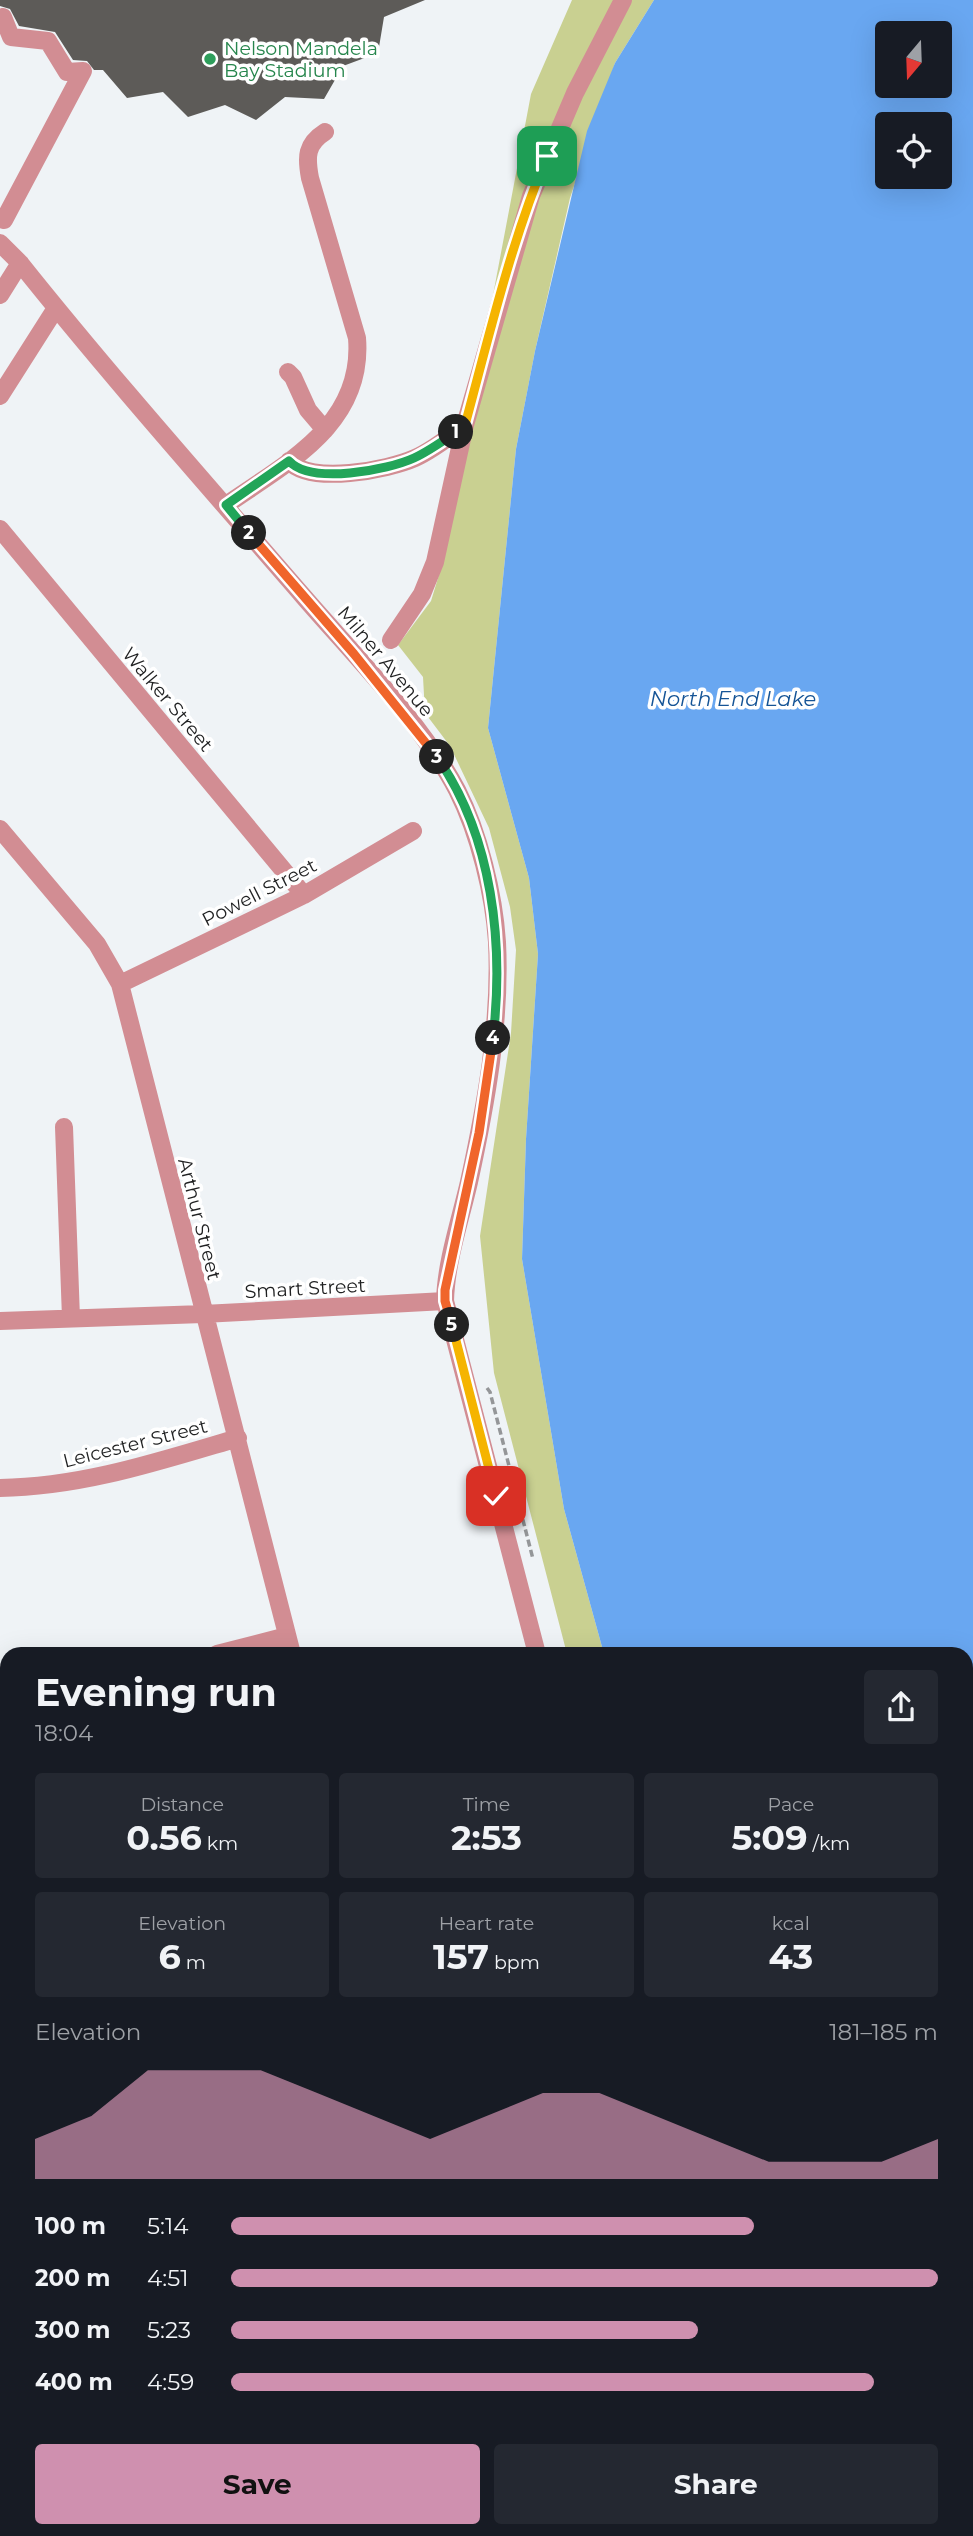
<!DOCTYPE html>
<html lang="en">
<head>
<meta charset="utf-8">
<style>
	:root { --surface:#171b24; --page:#242831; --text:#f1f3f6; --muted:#9ea1a6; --accent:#cf90af }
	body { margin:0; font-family:Montserrat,sans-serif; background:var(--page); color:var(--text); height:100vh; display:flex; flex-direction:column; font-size:26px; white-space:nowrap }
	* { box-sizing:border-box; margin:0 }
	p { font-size:23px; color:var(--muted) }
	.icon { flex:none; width:38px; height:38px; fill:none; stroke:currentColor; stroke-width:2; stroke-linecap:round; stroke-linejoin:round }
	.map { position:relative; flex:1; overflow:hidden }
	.details { position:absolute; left:0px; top:1647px; width:973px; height:891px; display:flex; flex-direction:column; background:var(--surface); border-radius:21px 21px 0 0; box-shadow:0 7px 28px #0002 }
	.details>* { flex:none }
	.needle { width:46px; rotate:199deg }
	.tools { position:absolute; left:875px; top:21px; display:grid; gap:14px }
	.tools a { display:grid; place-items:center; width:77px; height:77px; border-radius:7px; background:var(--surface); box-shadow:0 7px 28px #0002; font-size:35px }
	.pin { position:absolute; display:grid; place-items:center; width:60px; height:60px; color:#fff; margin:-30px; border-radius:14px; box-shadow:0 4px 10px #0006 }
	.km { position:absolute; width:35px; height:35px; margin:-18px; border-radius:50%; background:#222; color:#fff; font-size:19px; line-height:35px; text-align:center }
	.round { display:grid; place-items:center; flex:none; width:74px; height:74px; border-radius:7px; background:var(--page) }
	.headline { display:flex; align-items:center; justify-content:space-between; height:119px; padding:0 35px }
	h1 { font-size:38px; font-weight:700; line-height:52px }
	.stats { display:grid; grid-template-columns:repeat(3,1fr); gap:10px; height:119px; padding:7px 35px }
	.stats div { display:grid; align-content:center; border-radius:7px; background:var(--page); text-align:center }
	.stats b { font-size:35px; font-weight:700 }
	.stats small { font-size:19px; font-weight:400 }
	.stats p { font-size:19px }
	.chart { height:196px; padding:14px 35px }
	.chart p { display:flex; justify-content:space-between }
	.chart svg { width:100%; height:126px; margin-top:7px; fill:var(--accent); opacity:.7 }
	.primary-button { display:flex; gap:14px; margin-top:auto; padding:14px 35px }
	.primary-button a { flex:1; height:80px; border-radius:7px; background:var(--accent); color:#111; font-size:28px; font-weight:700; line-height:80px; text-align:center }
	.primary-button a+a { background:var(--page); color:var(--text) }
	ul { padding:0 35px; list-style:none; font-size:23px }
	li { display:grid; grid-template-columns:112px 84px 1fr; align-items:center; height:52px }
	li i { height:18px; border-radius:9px; background:var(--accent) }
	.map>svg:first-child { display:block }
	.green { fill:#c9d091 }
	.water { fill:#69a7f1; fill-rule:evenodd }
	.building { fill:#5d5b58 }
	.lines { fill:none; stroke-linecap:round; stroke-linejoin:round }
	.path { stroke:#949698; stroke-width:3.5; stroke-dasharray:7 3.5; stroke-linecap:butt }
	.minor { stroke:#d28d93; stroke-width:18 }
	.split-1-casing { stroke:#fff; stroke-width:14 }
	.split-2-casing { stroke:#fff; stroke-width:14 }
	.split-3-casing { stroke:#fff; stroke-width:14 }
	.split-4-casing { stroke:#fff; stroke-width:14 }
	.split-5-casing { stroke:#fff; stroke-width:14 }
	.split-6-casing { stroke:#fff; stroke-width:14 }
	.split-1 { stroke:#f5b400; stroke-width:9 }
	.split-2 { stroke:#22a559; stroke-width:9 }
	.split-3 { stroke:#f0652b; stroke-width:9 }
	.split-4 { stroke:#22a559; stroke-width:9 }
	.split-5 { stroke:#f0652b; stroke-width:9 }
	.split-6 { stroke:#f5b400; stroke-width:9 }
	.leisure-dot { fill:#2e9e5b; stroke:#fff; stroke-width:2.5 }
	.labels { text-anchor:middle; stroke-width:7; stroke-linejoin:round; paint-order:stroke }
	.leisure-label { font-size:19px; fill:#27864d; stroke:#fff; text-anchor:start }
	.street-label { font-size:19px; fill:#1f2021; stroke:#fff }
	.water-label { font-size:21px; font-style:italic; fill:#155496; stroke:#fff }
</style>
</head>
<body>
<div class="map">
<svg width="973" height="2536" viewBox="0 0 973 2536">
	<rect width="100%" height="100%" fill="#eff3f6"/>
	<path class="green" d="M572,0H654L615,63L570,198L535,351L516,449L488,728L529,878L538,954L526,1139L522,1259L564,1509L604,1654H567L494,1373L480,1236L511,1033L516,950L510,907L489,828L450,746L425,713L423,677L398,645L431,601L442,565L531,94Z
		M966,2339L973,2348V2536H906L903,2531L966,2530Z"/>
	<path class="water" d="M654,0H973V2348L966,2339V1654H604L564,1509L522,1259L526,1139L538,954L529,878L488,728L516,449L535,351L587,131L615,63ZM887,33H940V86H887ZM887,124H940V177H887Z"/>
	<path class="building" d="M0,0H425L384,17L378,53L343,66L324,99L285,97L256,120L225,105L188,117L163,92L127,98L103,70H94L87,61L73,60L55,32L19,26L10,9L0,6Z"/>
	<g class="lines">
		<path class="path" d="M487,1388L490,1392L533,1559"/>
		<path class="minor" d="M0,21L3,17L11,37L48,41L67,72L83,71L4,220L0,219
			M0,243L20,263C111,377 208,486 303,596C353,654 422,723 457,790C479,833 494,895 497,942C501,1022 486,1104 469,1182C460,1221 446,1262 445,1301L537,1654
			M0,295L20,263
			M288,372L293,377L308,410L325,430
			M0,396L56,308
			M289,461C310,485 388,470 415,458C433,450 449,437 465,425
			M226,505C288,462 364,424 357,338L310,178C306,157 306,144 325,132
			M0,529L304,895
			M391,640L422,594L435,562L465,425L531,196L575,93L623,0
			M0,829L97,944L120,984L292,1654
			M120,984L304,895L413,831
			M64,1127L71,1318
			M0,1321L203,1314L445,1301
			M0,1488C82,1487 160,1461 238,1438
			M217,1654L287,1636
			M0,1709L7,1707
			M0,1919L7,1917
			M0,2096L7,2111
			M0,2236L7,2251
			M0,2359L7,2357
			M0,2407L7,2403
			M137,2530L140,2536
			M203,2530L206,2536
			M877,2530L879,2536
			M240,2536L251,2530
			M836,2536L849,2530"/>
	</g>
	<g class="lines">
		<g class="split-1-casing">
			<path id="split-1" d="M456,432L465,425C489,336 511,242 547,156"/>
		</g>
		<g class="split-2-casing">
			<path id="split-2" d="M249,533L226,505L289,461C311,485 388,470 414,458C429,451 443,441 456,432"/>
		</g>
		<g class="split-3-casing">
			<path id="split-3" d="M249,533L354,654L437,757"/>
		</g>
		<g class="split-4-casing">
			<path id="split-4" d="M437,757C493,837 504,944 493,1038"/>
		</g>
		<g class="split-5-casing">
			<path id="split-5" d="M452,1325L445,1301V1290L479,1133L493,1038"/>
		</g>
		<g class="split-6-casing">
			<path id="split-6" d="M452,1325L496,1496"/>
		</g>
		<use href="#split-1" class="split-1"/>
		<use href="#split-2" class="split-2"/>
		<use href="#split-3" class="split-3"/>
		<use href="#split-4" class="split-4"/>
		<use href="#split-5" class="split-5"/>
		<use href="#split-6" class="split-6"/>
	</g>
	<circle class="leisure-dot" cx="210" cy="59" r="7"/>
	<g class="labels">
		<g class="leisure-label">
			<text x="224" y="55">Nelson Mandela<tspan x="224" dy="22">Bay Stadium</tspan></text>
		</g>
		<g class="street-label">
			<text transform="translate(386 661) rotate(50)" y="7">Milner Avenue</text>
			<text transform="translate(168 699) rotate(50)" y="7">Walker Street</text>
			<text transform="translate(259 892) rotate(-27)" y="7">Powell Street</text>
			<text transform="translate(200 1219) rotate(76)" y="7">Arthur Street</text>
			<text transform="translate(305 1288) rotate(-3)" y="7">Smart Street</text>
			<text transform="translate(135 1443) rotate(-14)" y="7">Leicester Street</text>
		</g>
		<g class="water-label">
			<text x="733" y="706">North End Lake</text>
		</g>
	</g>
</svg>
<div class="tools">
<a><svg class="needle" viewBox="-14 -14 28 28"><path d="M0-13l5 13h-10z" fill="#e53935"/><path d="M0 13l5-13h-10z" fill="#9ea1a6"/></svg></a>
<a><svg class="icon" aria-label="locate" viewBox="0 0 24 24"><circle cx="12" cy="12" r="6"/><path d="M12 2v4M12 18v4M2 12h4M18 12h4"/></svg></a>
</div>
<div class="pin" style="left:547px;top:156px;background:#1e9e55"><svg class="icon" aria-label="arrive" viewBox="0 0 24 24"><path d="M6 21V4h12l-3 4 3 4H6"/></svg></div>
<div class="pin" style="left:496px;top:1496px;background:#d93025"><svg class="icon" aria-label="check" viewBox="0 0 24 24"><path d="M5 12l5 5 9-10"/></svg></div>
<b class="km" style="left:456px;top:432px">1</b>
<b class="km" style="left:249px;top:533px">2</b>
<b class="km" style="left:437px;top:757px">3</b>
<b class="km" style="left:493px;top:1038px">4</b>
<b class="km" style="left:452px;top:1325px">5</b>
<section class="details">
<div class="headline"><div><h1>Evening run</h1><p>18:04</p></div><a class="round"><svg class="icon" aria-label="share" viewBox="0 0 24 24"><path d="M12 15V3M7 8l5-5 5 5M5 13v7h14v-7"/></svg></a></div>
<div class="stats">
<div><p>Distance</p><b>0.56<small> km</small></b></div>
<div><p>Time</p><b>2:53</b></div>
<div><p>Pace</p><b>5:09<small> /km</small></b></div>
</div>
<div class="stats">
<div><p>Elevation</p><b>6<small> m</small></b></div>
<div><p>Heart rate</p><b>157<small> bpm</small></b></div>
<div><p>kcal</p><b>43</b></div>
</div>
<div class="chart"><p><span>Elevation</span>181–185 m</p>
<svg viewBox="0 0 160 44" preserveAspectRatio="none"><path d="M0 44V30L10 22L20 6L30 6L40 6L50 14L60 22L70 30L80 22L90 14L100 14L110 22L120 30L130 38L140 38L150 38L160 30V44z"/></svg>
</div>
<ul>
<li><b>100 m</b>5:14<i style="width:74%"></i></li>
<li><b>200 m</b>4:51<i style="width:100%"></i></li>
<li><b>300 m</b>5:23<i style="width:66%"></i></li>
<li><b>400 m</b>4:59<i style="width:91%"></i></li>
</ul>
<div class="primary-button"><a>Save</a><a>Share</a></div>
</section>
</div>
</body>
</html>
